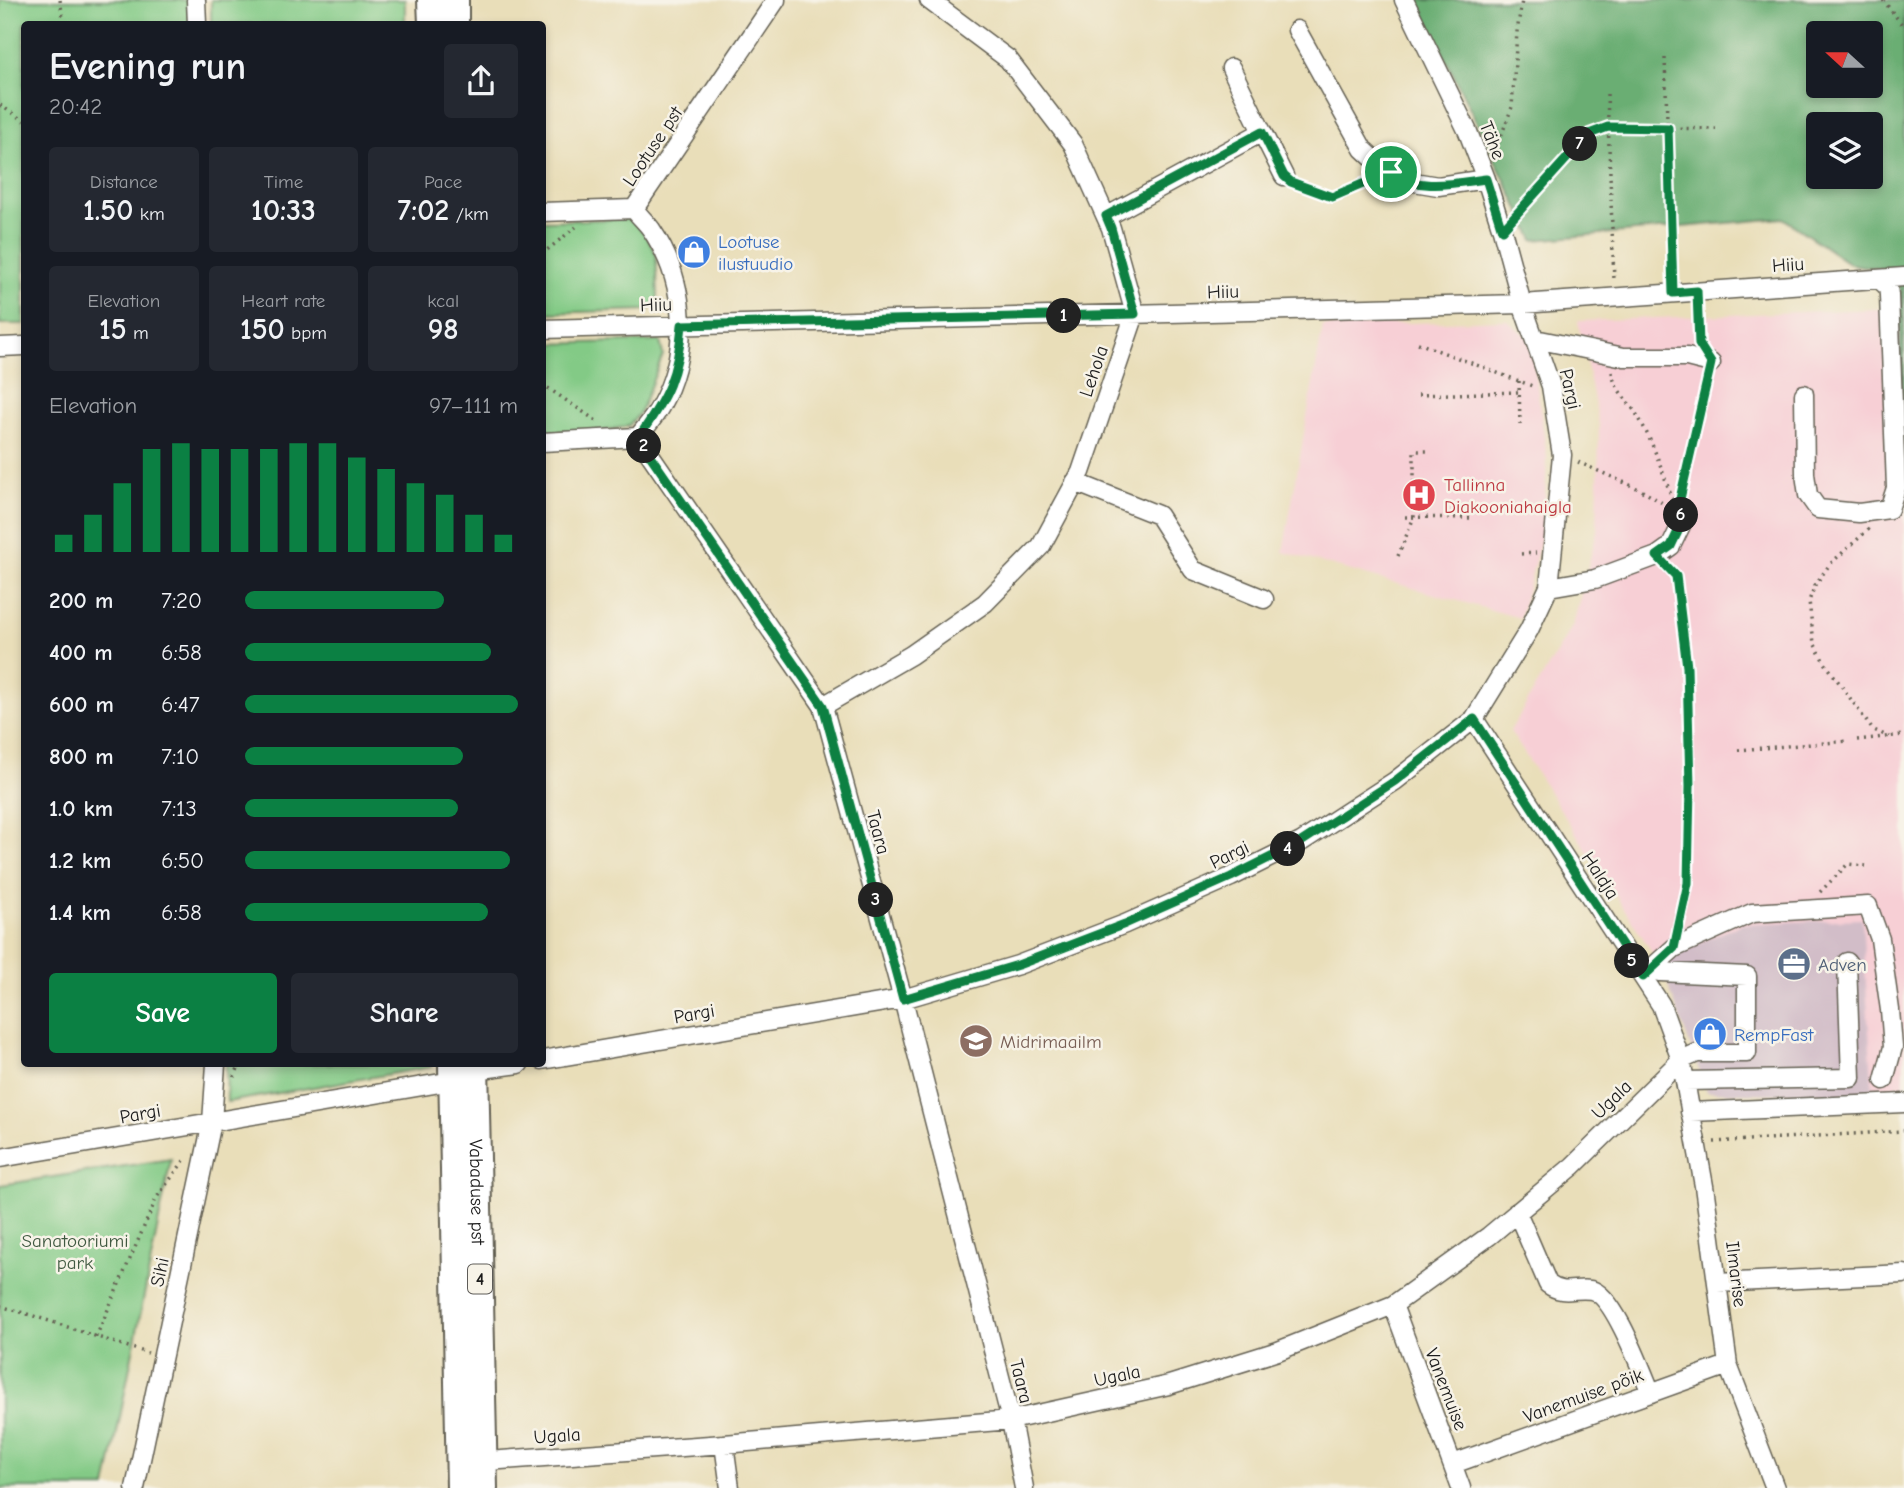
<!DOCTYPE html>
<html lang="en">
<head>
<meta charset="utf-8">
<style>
	:root { --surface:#171b24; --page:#242831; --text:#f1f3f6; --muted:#9ea1a6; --accent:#0b8043 }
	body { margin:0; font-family:"Comic Neue",sans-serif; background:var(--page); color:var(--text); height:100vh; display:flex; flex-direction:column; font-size:26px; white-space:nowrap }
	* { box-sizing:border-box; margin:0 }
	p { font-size:23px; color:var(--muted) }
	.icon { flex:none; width:38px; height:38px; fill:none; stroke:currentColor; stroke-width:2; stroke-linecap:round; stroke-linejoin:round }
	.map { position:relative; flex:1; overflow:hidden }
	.sheet { position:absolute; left:21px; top:21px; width:525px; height:1046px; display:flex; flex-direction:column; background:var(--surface); border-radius:7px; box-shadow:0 4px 10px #0003 }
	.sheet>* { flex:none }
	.needle { width:46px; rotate:291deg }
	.tools { position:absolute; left:1806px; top:21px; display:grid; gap:14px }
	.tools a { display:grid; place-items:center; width:77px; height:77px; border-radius:7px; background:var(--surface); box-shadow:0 4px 10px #0003; font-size:35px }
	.pin { position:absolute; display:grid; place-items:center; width:60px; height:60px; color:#fff; margin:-30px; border:4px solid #fff; border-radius:50%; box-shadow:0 2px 7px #0007 }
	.km { position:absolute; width:35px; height:35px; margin:-18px; border-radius:50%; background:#222; color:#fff; font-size:19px; line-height:35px; text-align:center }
	.round { display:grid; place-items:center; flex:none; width:74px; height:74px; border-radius:7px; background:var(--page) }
	.summary { display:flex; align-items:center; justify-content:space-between; height:119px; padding:0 28px }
	h1 { font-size:38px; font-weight:700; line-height:52px }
	.stats { display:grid; grid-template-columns:repeat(3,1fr); gap:10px; height:119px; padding:7px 28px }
	.stats div { display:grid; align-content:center; border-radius:7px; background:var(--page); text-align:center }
	.stats b { font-size:30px; font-weight:700 }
	.stats small { font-size:19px; font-weight:400 }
	.stats p { font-size:19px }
	.chart { height:196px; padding:14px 28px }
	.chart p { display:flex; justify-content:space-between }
	.chart svg { width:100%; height:126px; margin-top:7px; stroke:var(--accent); stroke-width:6 }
	.primary-button { display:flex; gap:14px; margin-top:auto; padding:14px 28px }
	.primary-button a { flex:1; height:80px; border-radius:7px; background:var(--accent); color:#fff; font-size:28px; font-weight:700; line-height:80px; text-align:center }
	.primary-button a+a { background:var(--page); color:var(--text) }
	ul { padding:0 28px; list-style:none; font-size:23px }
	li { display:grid; grid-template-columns:112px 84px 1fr; align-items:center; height:52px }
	li i { height:18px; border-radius:9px; background:var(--accent) }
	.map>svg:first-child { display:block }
	.built { fill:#f7cfd5 }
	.industrial { fill:#d2bdc8 }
	.green { fill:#83ca86; stroke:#507351; stroke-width:2 }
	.forest { fill:#6aae73; stroke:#436548; stroke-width:2; fill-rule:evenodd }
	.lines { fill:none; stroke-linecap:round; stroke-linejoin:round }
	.minor-casing { stroke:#646053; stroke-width:21 }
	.highway-casing { stroke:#646053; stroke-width:30 }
	.path { stroke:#646053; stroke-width:3.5; stroke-dasharray:2 5; stroke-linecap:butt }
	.minor { stroke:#fff; stroke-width:18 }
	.highway { stroke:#fff; stroke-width:26 }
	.route-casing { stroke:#fff; stroke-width:14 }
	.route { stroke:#0b8043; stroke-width:9 }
	.labels { text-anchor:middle; stroke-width:5; stroke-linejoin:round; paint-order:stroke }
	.shield { fill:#f7f3e8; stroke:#5e5c59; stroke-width:2 }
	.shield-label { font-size:18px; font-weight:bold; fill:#1c1c1c }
	.street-label { font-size:19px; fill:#1c1c1c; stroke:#f7f3e8 }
	.shop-label { font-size:19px; fill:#366cbe; stroke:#f7f3e8; text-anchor:start }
	.health-label { font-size:19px; fill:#be3a42; stroke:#f7f3e8; text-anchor:start }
	.service-label { font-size:19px; fill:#4e5e75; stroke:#f7f3e8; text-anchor:start }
	.education-label { font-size:19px; fill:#785e54; stroke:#f7f3e8; text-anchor:start }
	.park-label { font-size:19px; fill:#405941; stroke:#f7f3e8 }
</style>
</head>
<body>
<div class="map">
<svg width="1904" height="1488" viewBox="0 0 1904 1488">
	<rect width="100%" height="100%" fill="#f7f3e8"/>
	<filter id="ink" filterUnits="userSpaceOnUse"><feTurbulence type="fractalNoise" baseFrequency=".0143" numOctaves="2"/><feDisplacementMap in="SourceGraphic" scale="14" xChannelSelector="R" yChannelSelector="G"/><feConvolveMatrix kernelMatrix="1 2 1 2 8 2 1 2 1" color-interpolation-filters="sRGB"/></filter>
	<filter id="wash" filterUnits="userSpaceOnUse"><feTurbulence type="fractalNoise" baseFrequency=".00686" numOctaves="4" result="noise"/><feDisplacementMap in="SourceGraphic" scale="28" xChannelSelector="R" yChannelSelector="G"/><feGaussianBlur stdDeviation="1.57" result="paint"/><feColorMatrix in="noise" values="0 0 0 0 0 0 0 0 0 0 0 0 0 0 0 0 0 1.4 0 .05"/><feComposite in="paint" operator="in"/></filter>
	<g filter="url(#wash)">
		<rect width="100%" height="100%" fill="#e9deb9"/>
		<path class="built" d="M1904,308V1096L1873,1097L1661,966L1510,731L1573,625L1597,531L1599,424L1578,321Z
			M1507,320L1531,340L1547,458L1543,532L1520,618L1283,552L1323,326Z"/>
		<path class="industrial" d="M1862,919L1873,1097L1707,1092L1661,966L1681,951L1742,924Z"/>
		<path class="green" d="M0,0H191L192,24H24V324H0Z
			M211,0H405V24H211Z
			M629,219L645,233L656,254L658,297L649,310L543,313L542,221Z
			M660,341L663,355L640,412L629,426L603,431H543L542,344Z
			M226,1064H431V1067L227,1102Z
			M171,1159L106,1488H0V1185Z"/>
		<path class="forest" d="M1417,0H1904V473L1901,468L1900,288L1887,270L1850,264L1783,218L1534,240ZM1818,33H1871V86H1818ZM1818,124H1871V177H1818Z"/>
	</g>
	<g filter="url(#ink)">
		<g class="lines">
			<g class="minor-casing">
				<path id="minor" d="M196,0L197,24
					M1297,30L1363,149L1376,161L1402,180L1438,186L1486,179
					M1262,132L1284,176
					M634,209L776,0
					M634,209C639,216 646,222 651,229C687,282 691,351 660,407C654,418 645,428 638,437
					M542,212L634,209
					M1106,217L1262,132L1231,68
					M542,329L1522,304L1904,277
					M1535,339L1624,357H1687L1711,363
					M0,347L24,346
					M1804,394L1805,474L1808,495L1818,509L1859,513L1889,509L1896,488L1889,295L1888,287L1879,279
					M638,437L823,706L903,999L1011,1420L1024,1488
					M542,442L638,437
					M1075,482L1158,515L1193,570L1264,599
					M1549,587L1595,579L1657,556L1671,546L1685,517
					M823,706L911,655L985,603L1041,546L1081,472L1135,314L1111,228L1073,144L1008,59L929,0
					M1474,719L1661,1005L1681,1060L1685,1081L1704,1186L1728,1365L1775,1488
					M1645,974L1674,948L1752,913L1868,906L1880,939L1890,1010L1893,1047L1884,1080
					M542,1060L903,999L1018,965L1125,924L1231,877L1301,842L1395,781L1474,719L1529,630L1549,587L1562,455L1551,386L1522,304L1502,230L1486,179L1468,132L1404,0
					M1685,1081L1851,1078L1847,962
					M1690,1112L1904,1103
					M0,1158L452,1081L475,1070L519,1064
					M1517,1212L1548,1284C1564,1296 1575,1287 1591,1290C1614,1294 1642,1372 1651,1393
					M1717,1283L1904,1274
					M1393,1305L1461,1488
					M724,1444L730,1488
					M474,1462L724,1444L1011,1420L1169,1385L1278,1351L1393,1305L1489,1236L1573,1166L1681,1060L1697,1053H1747V976L1660,972L1651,969
					M1453,1464L1728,1365
					M135,1488L212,1122L216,1064"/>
			</g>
			<g class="highway-casing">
				<g id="highway">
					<path d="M431,0L432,24"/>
					<path d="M455,0V24"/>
					<path d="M452,1064L460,1488"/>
					<path id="s1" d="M475,1064L484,1488"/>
				</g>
			</g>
			<path class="path" d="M60,0L64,24
				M1883,0L1904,27
				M1665,58L1672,277
				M1607,94L1614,280
				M0,105L24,121
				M1494,155L1512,107L1517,32L1522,0
				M1298,184L1332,197L1375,179
				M1514,216L1589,134L1608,127L1716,129
				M542,254L576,227
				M1698,308L1699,342
				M1418,343L1535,387
				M1612,372C1614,389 1628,400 1637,415C1654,443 1664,476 1675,507
				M1519,381L1520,426
				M542,384L598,422
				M1418,395L1519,392
				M1578,462L1639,489L1671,508
				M1679,503L1708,378
				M1405,517L1471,518
				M1869,529L1830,564L1815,585L1809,601L1814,643L1823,660L1872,729L1889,737
				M1521,554L1536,553
				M1398,556L1414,517V451H1429
				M1668,568L1676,576L1687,667L1690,786L1688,883L1680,926
				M1857,740L1904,735
				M1738,750L1849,741
				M1820,892L1848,864L1866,866
				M234,1077L240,1064
				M1714,1142L1904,1131
				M0,1306C50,1320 98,1338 148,1353
				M96,1337L157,1197L186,1158"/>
			<use href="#minor" class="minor"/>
			<use href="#highway" class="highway"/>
		</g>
	</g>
	<g class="lines" filter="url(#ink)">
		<g class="route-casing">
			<path id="route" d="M1608,127L1668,128L1673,293L1697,291L1699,344L1711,363L1677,512L1685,517L1671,546L1657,556L1676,576L1687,667L1690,786L1688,883L1674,948L1643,977L1474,719L1395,781L1301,842L1231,877L1125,924L1018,965L903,999L823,706L638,438C667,397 678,375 682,325L1135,314L1111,228L1106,216L1262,132L1284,176L1291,182L1332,197L1391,172C1419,192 1454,183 1486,179L1502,230L1589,134Z"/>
		</g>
		<use href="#route" class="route"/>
	</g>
	<defs>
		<g id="shop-disc" transform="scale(1.75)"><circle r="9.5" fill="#3f7fe0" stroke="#f7f3e8"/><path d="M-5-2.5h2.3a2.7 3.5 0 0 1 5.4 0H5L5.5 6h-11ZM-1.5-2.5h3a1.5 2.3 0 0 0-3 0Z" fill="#fff"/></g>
		<g id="hospital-disc" transform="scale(1.75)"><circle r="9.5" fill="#e0444e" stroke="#f7f3e8"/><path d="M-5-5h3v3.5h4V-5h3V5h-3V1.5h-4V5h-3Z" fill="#fff"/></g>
		<g id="office-disc" transform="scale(1.75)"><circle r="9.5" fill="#5c6f8a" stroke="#f7f3e8"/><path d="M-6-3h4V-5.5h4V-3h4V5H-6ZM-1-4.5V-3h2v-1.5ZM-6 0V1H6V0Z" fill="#fff"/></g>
		<g id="school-disc" transform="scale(1.75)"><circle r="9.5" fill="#8d6e63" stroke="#f7f3e8"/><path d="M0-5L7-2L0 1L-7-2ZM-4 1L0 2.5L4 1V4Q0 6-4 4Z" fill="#fff"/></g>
	</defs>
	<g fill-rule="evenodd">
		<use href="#shop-disc" x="694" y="252"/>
		<use href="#hospital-disc" x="1419" y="495"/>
		<use href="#office-disc" x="1794" y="964"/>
		<use href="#shop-disc" x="1710" y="1034"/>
		<use href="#school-disc" x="976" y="1041"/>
	</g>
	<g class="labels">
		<rect class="shield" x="468" y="1264.5" width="24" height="29" rx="5"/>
		<g class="shield-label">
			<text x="480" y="1285">4</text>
		</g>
		<g class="street-label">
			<text transform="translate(1493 140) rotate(68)" y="7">Tähe</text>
			<text transform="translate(652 146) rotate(-56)" y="7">Lootuse pst</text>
			<text transform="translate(1788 264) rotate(-4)" y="7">Hiiu</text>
			<text transform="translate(1223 291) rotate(-2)" y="7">Hiiu</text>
			<text transform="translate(656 304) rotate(-2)" y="7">Hiiu</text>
			<text transform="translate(1093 371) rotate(-71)" y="7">Lehola</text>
			<text transform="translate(1571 389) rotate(77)" y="7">Pargi</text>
			<text transform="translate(879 832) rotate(75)" y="7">Taara</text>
			<text transform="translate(1229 854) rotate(-26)" y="7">Pargi</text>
			<text transform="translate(1601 875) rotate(57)" y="7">Haldja</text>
			<text transform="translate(694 1013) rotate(-10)" y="7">Pargi</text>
			<text transform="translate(1611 1099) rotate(-44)" y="7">Ugala</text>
			<text transform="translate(140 1113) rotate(-10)" y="7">Pargi</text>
			<text dy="7" stroke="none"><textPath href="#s1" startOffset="128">Vabaduse pst</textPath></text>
			<text transform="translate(159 1272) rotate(-78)" y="7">Sihi</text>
			<text transform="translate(1737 1274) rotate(83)" y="7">Ilmarise</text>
			<text transform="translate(1117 1375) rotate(-12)" y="7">Ugala</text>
			<text transform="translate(1022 1381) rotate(76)" y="7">Taara</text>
			<text transform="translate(1447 1389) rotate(69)" y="7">Vanemuise</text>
			<text transform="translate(1583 1395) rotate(-20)" y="7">Vanemuise põik</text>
			<text transform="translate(557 1435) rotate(-4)" y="7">Ugala</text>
		</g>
		<g class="shop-label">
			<text x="718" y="248">Lootuse<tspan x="718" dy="22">ilustuudio</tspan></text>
			<text x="1734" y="1041">RempFast</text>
		</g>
		<g class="health-label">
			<text x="1444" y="491">Tallinna<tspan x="1444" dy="22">Diakooniahaigla</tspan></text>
		</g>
		<g class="service-label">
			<text x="1818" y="971">Adven</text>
		</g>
		<g class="education-label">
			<text x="1000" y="1048">Midrimaailm</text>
		</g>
		<g class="park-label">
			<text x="75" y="1247">Sanatooriumi<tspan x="75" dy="22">park</tspan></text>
		</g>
	</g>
</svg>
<div class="tools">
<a><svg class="needle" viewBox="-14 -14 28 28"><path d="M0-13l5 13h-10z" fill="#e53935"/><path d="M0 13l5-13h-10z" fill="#9ea1a6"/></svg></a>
<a><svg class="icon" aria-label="layers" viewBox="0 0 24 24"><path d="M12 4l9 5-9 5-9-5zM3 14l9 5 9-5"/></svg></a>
</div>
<div class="pin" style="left:1391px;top:172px;background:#1e9e55"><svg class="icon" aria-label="arrive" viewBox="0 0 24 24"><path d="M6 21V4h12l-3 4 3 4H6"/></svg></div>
<b class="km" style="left:1064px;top:316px">1</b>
<b class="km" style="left:644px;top:446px">2</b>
<b class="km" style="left:876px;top:900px">3</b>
<b class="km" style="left:1288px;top:849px">4</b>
<b class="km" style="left:1632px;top:961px">5</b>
<b class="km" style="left:1681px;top:515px">6</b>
<b class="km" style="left:1580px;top:144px">7</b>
<section class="sheet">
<div class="summary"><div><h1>Evening run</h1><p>20:42</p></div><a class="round"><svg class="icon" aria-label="share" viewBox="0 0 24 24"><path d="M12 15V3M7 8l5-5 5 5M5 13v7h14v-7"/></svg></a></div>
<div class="stats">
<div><p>Distance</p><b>1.50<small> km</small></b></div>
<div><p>Time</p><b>10:33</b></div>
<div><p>Pace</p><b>7:02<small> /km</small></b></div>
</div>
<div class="stats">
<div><p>Elevation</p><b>15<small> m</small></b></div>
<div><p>Heart rate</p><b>150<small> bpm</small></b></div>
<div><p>kcal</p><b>98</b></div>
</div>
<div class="chart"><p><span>Elevation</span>97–111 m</p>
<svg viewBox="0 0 160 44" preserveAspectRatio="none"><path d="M5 44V38M15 44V31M25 44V20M35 44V8M45 44V6M55 44V8M65 44V8M75 44V8M85 44V6M95 44V6M105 44V11M115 44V15M125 44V20M135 44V24M145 44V31M155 44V38"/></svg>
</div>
<ul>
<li><b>200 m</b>7:20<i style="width:73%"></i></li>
<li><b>400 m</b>6:58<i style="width:90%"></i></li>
<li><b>600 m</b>6:47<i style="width:100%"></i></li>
<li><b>800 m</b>7:10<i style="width:80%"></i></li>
<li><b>1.0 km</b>7:13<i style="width:78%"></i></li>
<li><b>1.2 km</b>6:50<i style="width:97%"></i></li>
<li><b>1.4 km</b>6:58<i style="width:89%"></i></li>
</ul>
<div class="primary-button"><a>Save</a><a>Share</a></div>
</section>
</div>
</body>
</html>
